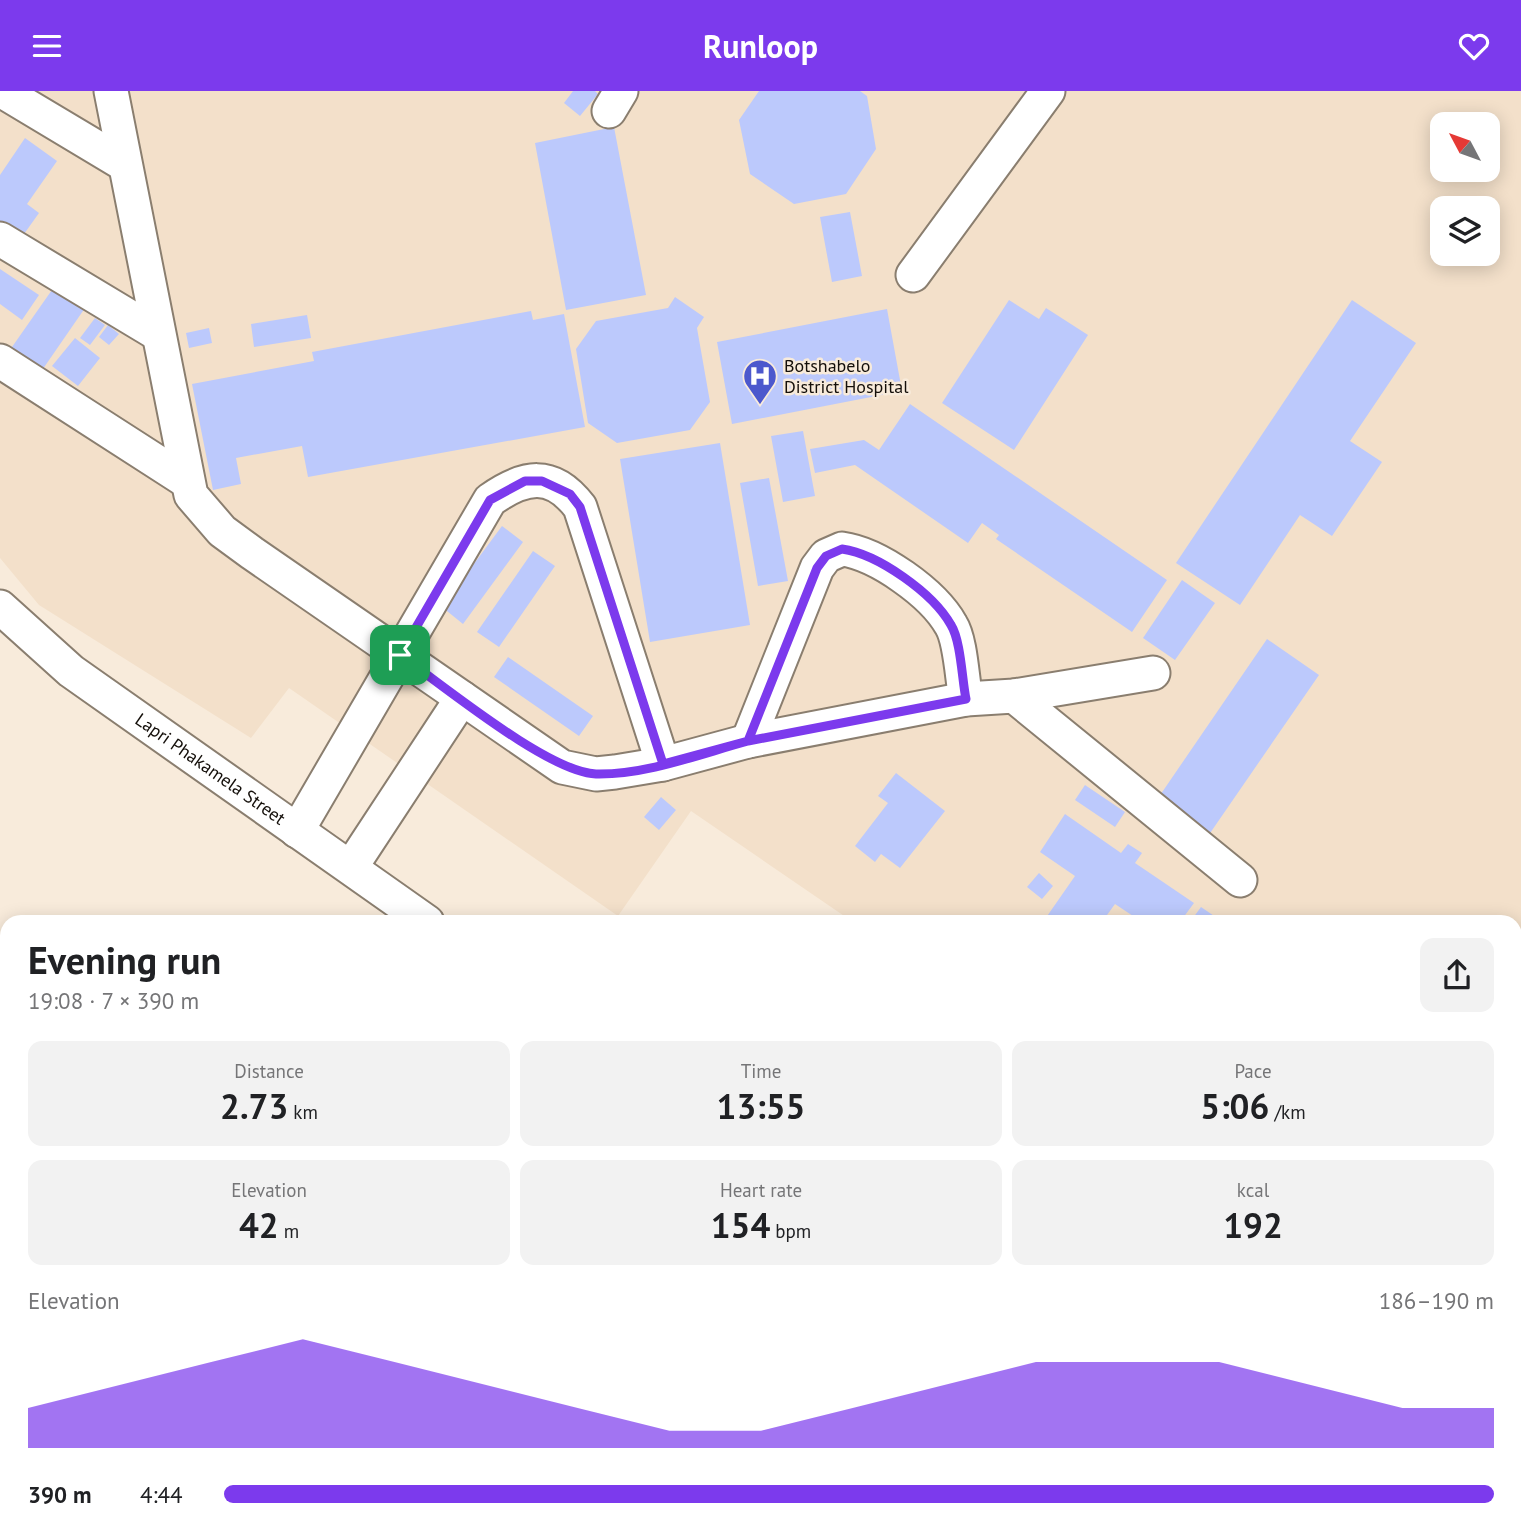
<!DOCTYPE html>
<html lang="en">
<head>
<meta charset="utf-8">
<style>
	:root { --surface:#fff; --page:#f2f2f2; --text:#202124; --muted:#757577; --accent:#7c3aed }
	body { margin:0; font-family:"PT Sans",sans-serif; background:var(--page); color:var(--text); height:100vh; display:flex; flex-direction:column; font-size:26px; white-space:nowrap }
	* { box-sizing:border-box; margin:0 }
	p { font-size:23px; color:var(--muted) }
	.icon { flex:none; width:38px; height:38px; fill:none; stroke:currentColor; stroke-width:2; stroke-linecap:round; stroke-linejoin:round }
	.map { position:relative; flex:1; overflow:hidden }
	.drawer { position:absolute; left:0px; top:824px; width:1522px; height:621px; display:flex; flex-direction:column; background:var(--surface); border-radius:21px 21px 0 0; box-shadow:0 4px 18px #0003 }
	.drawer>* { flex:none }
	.needle { width:46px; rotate:311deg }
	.fabs { position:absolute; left:1430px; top:21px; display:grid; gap:14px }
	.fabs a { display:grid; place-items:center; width:70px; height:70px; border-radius:14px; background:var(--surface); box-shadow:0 4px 18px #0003; font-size:35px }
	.pin { position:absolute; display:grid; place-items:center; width:60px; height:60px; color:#fff; margin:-30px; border-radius:14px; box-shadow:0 4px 10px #0006 }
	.round { display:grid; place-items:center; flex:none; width:74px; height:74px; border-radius:14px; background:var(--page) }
	.headline { display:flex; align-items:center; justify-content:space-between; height:119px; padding:0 28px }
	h1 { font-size:38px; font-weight:800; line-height:52px }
	.metrics { display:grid; grid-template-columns:repeat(3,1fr); gap:10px; height:119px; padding:7px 28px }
	.metrics div { display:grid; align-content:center; border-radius:14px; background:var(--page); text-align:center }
	.metrics b { font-size:35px; font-weight:800 }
	.metrics small { font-size:19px; font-weight:400 }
	.metrics p { font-size:19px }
	.chart { height:196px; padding:14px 28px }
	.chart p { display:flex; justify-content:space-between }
	.chart svg { width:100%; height:126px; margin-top:7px; fill:var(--accent); opacity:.7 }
	ul { padding:0 28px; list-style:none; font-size:23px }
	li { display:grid; grid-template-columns:112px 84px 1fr; align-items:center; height:52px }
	li i { height:18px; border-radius:9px; background:var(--accent) }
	header { display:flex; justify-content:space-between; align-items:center; height:91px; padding:0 28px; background:var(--accent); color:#fff; font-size:32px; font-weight:800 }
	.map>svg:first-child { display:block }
	.built { fill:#f3e0ca; fill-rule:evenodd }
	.building { fill:#bcc9fc }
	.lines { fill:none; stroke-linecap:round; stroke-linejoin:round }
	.minor-casing { stroke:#8a7e6f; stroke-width:37 }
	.minor { stroke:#fff; stroke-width:33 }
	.route-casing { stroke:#fff; stroke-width:14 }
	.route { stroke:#7c3aed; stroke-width:9 }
	.labels { text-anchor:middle; stroke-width:5; stroke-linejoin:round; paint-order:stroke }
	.poi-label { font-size:18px; fill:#140f0a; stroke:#f8ebdb; text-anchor:start }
	.street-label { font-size:18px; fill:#140f0a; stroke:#f8ebdb }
</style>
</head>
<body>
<header><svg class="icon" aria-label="menu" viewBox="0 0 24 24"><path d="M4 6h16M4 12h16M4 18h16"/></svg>Runloop<svg class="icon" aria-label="heart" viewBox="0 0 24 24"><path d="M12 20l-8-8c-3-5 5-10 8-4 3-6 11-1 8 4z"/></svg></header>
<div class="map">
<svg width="1521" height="1444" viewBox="0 0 1521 1444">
	<rect width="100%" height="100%" fill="#f8ebdb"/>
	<path class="built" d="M0,0H1521V909L1516,914V831H853L691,720L618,825L289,597L251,647L39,514L0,467ZM1442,33H1488V79H1442ZM1442,117H1488V163H1442Z"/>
	<path class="building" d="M573,0H595L598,3L580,25L564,12Z
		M759,0H860L867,5L876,58L846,103L794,113L750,83L739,29Z
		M614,36L646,204L566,219L535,52Z
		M25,47L57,70L27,113L39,122L19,150L0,136V84Z
		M850,121L862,185L832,191L820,126Z
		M0,178L39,204L22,229L0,213Z
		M54,196L85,217L36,288L5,266Z
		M675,206L704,226L697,237L710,311L690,339L617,352L588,332L576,258L596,230L668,217Z
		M1009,209L1039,228L1046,217L1088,244L1014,359L942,312Z
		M1352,209L1416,252L1350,350L1382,371L1332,445L1300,424L1240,514L1176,472Z
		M887,218L902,300L732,333L717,251Z
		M531,220L533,229L564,223L585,336L308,386L302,355L236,367L241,393L213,399L192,293L314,270L312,261Z
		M307,224L311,247L254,256L251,233Z
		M95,227L105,234L90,254L80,247Z
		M108,234L119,243L109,254L99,246Z
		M209,237L212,252L189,257L186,242Z
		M75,247L100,267L78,295L52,275Z
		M910,313L1167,489L1132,541L996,448L999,444L982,432L968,452L855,374L815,382L810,358L864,349L879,359Z
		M803,340L815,405L783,411L771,345Z
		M720,352L750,534L650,551L620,368Z
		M769,387L788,490L758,495L740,392Z
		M502,435L523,451L463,533L442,516Z
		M533,460L555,475L499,556L477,541Z
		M1182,489L1215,512L1175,569L1143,547Z
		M1267,548L1319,584L1206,748L1154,713Z
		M508,566L593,625L579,645L494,586Z
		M896,682L945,720L900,777L881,763L875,771L855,755L888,712L878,705Z
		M1085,694L1125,721L1115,736L1075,709Z
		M661,706L676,719L659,739L644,726Z
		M1065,723L1121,762L1128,753L1142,762L1135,772L1194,812L1180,831H1142L1115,813L1102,831H1043L1075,785L1040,761Z
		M1039,782L1053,795L1042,808L1027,796Z
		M1201,816L1223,831H1190Z"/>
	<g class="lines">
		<g class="minor-casing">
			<g id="minor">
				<path d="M2,0L124,73"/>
				<path d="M111,0L191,404L222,440L252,462L562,676L596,683L615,681L663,673L748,650L966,608L1014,605L1153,582"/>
				<path d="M609,20L621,0"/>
				<path d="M0,148L158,243"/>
				<path d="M913,184L1048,0"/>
				<path d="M0,270L185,389"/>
				<path id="s1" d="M0,516L71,580L427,831"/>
				<path d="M1014,605L1240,789"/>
				<path d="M748,650L817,477L826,465L842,458C878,463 933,502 951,534C961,550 962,589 966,608"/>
				<path d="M297,740L490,409C524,385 552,379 580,416L663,673"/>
				<path d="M351,776L462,607"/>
				<path d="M0,1016L7,1009"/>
				<path d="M31,1438L39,1444"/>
				<path d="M1312,1438L1320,1444"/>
				<path d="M929,1444L933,1438"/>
			</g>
		</g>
		<use href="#minor" class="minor"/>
	</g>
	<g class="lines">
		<g class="route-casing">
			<path id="route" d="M400,564C443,594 548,681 596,683C646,684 700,663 748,650L817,477L826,465L842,458C878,463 933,502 951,534C961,550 962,589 966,608L748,650L663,673L580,416L570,403L542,390H525L490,409L400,564"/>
		</g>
		<use href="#route" class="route"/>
	</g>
	<defs>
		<g id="hospital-pin" transform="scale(1.75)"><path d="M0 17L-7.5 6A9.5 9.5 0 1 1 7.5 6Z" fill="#4c58cd" stroke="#f8ebdb"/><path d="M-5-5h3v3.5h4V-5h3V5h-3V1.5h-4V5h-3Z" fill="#fff"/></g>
	</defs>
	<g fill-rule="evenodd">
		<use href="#hospital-pin" x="760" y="285"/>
	</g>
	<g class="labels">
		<g class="poi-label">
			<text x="784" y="281">Botshabelo<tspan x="784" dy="21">District Hospital</tspan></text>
		</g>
		<g class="street-label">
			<text dy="6" stroke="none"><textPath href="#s1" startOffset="266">Lapri Phakamela Street</textPath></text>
		</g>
	</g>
</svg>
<div class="fabs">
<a><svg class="needle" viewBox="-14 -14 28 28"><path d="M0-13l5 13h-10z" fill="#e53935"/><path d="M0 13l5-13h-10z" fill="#757577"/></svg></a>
<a><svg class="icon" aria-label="layers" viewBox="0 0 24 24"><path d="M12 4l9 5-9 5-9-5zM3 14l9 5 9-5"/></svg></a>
</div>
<div class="pin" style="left:400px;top:564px;background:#1e9e55"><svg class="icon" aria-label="arrive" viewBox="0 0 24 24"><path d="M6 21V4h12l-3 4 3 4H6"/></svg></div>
<section class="drawer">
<div class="headline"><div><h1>Evening run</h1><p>19:08 · 7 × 390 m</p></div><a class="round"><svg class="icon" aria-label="share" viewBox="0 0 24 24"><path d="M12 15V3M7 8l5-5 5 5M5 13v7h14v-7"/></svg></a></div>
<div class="metrics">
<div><p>Distance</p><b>2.73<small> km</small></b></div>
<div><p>Time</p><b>13:55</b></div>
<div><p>Pace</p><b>5:06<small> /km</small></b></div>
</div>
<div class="metrics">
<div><p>Elevation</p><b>42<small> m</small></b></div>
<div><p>Heart rate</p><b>154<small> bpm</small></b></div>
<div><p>kcal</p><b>192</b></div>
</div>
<div class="chart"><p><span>Elevation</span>186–190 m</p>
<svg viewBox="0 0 160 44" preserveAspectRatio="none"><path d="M0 44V30L10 22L20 14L30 6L40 14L50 22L60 30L70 38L80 38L90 30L100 22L110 14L120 14L130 14L140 22L150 30L160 30V44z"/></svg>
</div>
<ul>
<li><b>390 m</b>4:44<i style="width:100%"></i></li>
</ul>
</section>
</div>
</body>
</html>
